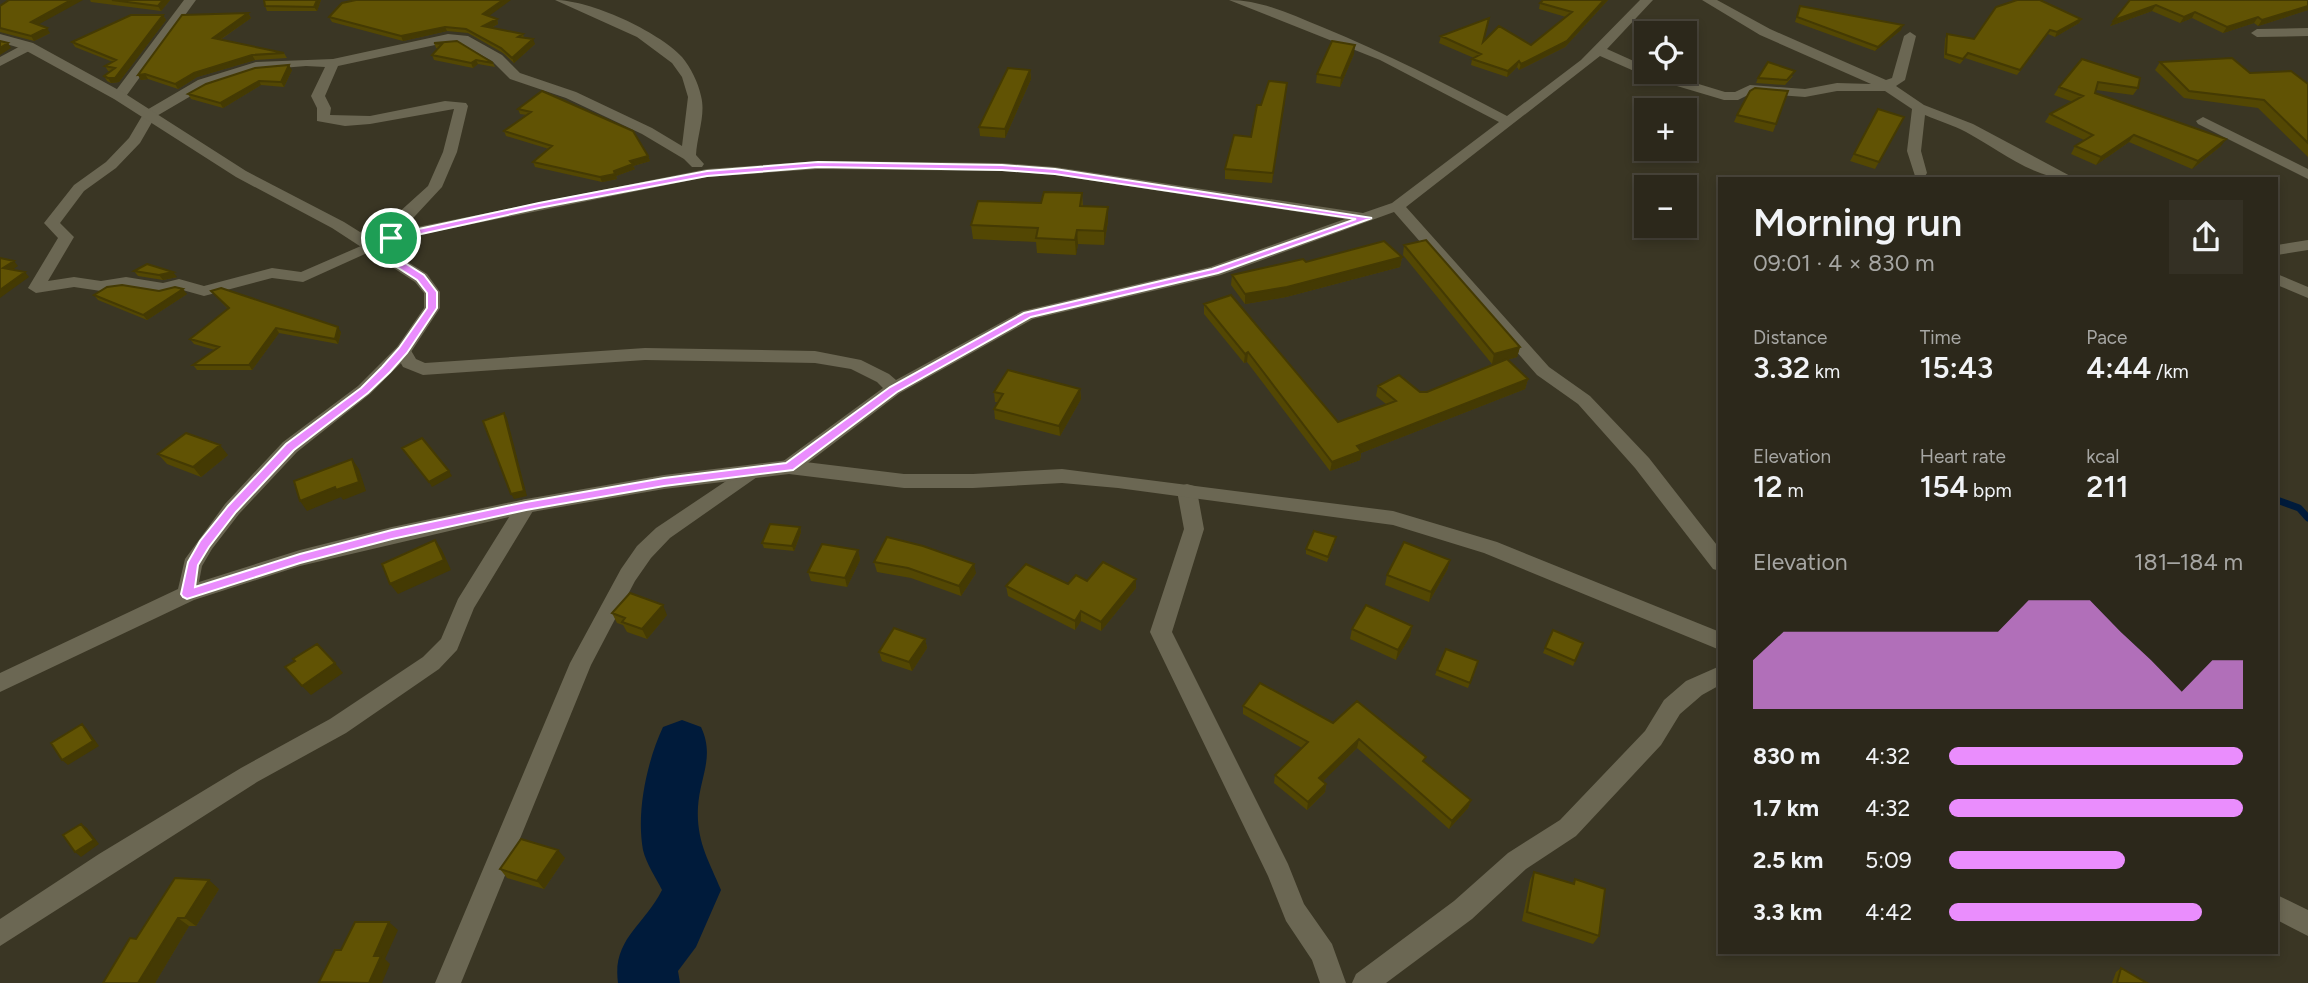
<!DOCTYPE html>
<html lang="en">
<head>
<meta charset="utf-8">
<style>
	:root { --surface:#2c281b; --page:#343024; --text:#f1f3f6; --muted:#a6a6a3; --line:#48443a; --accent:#ea8dfd }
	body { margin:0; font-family:Figtree,sans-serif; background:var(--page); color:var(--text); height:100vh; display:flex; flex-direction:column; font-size:26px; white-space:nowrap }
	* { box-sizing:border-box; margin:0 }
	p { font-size:23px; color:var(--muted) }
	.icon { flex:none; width:38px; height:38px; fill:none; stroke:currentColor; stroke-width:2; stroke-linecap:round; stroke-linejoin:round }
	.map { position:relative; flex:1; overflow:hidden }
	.sheet { position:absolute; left:1718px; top:177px; width:560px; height:777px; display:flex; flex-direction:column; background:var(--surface); border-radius:0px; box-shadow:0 4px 10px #0003,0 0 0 2px var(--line) }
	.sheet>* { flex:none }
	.tools { position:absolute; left:1634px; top:21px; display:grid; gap:14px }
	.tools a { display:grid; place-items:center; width:63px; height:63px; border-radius:0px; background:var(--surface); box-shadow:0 4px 10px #0003,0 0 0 2px var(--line); font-size:35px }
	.pin { position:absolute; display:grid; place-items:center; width:60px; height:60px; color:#fff; margin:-30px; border:4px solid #fff; border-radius:50%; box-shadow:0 2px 7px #0007 }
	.round { display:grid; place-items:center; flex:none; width:74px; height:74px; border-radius:0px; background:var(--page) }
	.summary { display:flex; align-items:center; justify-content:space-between; height:119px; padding:0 35px }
	h1 { font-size:38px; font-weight:600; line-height:52px }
	.metrics { display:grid; grid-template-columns:repeat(3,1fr); gap:10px; height:119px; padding:7px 35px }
	.metrics div { display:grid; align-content:center }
	.metrics b { font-size:30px; font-weight:600 }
	.metrics small { font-size:19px; font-weight:400 }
	.metrics p { font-size:19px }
	.chart { height:196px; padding:14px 35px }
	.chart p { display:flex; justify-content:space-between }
	.chart svg { width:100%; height:126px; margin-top:7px; fill:var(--accent); opacity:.7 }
	ul { padding:0 35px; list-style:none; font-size:23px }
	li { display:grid; grid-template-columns:112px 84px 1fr; align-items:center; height:52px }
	li i { height:18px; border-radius:9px; background:var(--accent) }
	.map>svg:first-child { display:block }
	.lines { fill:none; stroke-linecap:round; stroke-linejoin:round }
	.stream { stroke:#001b3b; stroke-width:7 }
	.river { fill:#001b3b; fill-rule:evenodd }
	.minor { fill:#6b6753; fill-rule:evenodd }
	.tertiary { fill:#6b6753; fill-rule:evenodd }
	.wall { fill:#534703 }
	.shaded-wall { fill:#443a03 }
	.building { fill:#615304; stroke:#443a03; stroke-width:2 }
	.route { fill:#ea8dfd; stroke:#fff; stroke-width:2; fill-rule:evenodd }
</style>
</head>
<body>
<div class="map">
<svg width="2308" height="983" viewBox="0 0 2308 983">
	<rect width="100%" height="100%" fill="#3a3624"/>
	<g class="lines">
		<path class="stream" d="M2277,500L2299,508L2308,518"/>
		<path class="river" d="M682,720L701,727C715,757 700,776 698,807C696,841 709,861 721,890L696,947L678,971L680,983H618C612,939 644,926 662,890C656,878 646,863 643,850C636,812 647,761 663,727Z"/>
		<path class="minor" d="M184,0H196L124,99H114V93Z
			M555,0C590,0 658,31 682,57C691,68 698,82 701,96C706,114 697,136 696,155L704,164L702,167H692L684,159L642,134L566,98L510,79L492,61L460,43L449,42L338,66L325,96L331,108L330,115L370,116L445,101L466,103L468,106L457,152L442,187L402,230L707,169L818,161L1002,163L1055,167L1363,213L1392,203L1499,122L1380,60L1229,0C1262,0 1292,15 1322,27C1386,53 1446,84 1507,116L1581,60L1640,0H1653L1607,49L1647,67V72H1659L1725,92H1735L1750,85L1805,89L1837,83L1871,84L1760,35L1702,0H1717L1770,29L1886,80L1892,78L1904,36L1910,32L1916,36L1905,80L1896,86L1924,105L1973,124L2074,178C2037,182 1998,149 1966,132C1953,125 1939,121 1925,115L1921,151L1927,173L1925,176H1915L1907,151L1912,109L1885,91H1837L1805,97L1752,93L1738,100H1724L1650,78L1600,56L1406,207L1549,367L1590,396L1649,458L1720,549V571L1713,569L1635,468L1578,404L1537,375L1394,212L1221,275L1033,319L900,393L796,472H782L780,467L782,462L883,388L877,382L851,369L815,363L645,360L423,375L403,367L394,351L403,345L409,347L416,359L425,363L645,348L815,351L861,360L889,374L896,380L1022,311L1210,267L1345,219L1055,175L1002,171L818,169L707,177L418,235L376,249L303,282L272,278L204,296L179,289L163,293L126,287L101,291L74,287L36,293L28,288L58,238L44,223L74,185L106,162L129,138L145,111L198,80L256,62L333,59L448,34L468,36L502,55L520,73L576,92L652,128L682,146L688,97L682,77L672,63L637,37ZM306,66L325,67L311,96L317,108V121L345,126L370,124L454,109L443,152L428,186L397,214L384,236L301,272L272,268L204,286L179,279L163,283L126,277L101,281L74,277L48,281L74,237L60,223L84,191L116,168L140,143L155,117L208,86L257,70Z
			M2308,28V36L2257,37L2251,33L2257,29Z
			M28,42L35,46L33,49L0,66V57Z
			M2203,117L2308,169V179L2198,124L2196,121Z
			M2308,240V250L2277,255V245Z
			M2277,274L2308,287V298L2277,285Z
			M750,465L757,467L759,472L757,477L670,538L651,558L635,581L591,665L461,983H435L570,663L621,569L637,546L656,528Z
			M1187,484L1194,486L1197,491L1204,529L1172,632L1288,864L1304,904L1332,944L1346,983H1320L1312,960L1286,921L1268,876L1150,632L1184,529L1177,491L1180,486Z
			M526,499L533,501L536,506L474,608L457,650L439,669L346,733L257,782L0,946V919L99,854L241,768L330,719L423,657L441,639L458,599L519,501Z
			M1720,666V685L1702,695L1680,714L1661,745L1576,836L1526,869L1472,919L1386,983H1352L1356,974L1454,901L1508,853L1560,820L1645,731L1664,700L1686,681Z"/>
		<path class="tertiary" d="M0,34L33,43L124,93L246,171L344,222L427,274L440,292V308L409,355L370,394L297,452L239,514L212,549L202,566L199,582L300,550L392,527L526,499L664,475L789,460L904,474H973L1062,469L1393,511L1497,542L1720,632V650L1484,553L1393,525L1118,488L1062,483L973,488H904L789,474L664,489L526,513L300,566L194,600L0,692V673L178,589L185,559L225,504L283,442L358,386L397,347L424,308V293L415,282L332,228L236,177L114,99L23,49L0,42Z
			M2277,895L2308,910V936L2277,920Z"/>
	</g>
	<path class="wall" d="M90,0H170L161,11L91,2Z
		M321,0L317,11H267L265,6Z
		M1608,0L1565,47L1519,70L1517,67L1507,77L1471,65L1472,59L1474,58L1439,43L1441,36L1531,45L1566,17L1539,9L1540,3Z
		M2130,0H2308V10L2258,26L2254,23L2223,33L2192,18L2180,23L2152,11L2110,26Z
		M0,6L38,25L50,33L34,41L0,32Z
		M1800,6L1901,30L1875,51L1795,22Z
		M248,13L251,18L220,40L284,53L287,58L255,60L197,77L178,89L148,79L141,80L138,75Z
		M163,15L166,20L119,82L111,83L107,81L104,76L111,71H108L105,66L113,62L75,47L72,42Z
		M489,16L497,19L498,24L491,28L523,34L524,38L535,44L514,63L503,53L468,33L447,31L403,41L332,22L329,17Z
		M2081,19L2079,23L2055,37L2048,34L2017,75L1965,58L1960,64L1944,58L1945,39L1947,34L1974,39Z
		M457,41L493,63L495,67L478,64L473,68L434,60L432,55L438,48H436L434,43Z
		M1354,54L1340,87L1316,83L1317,74Z
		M2082,59L2138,88L2133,95L2096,90L2095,93L2221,146L2192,169L2129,142L2096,165L2071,154L2075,146L2084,140L2045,122L2050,114L2073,102L2054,95L2059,87Z
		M2160,62L2250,73L2308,84V157L2258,108L2184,98L2155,70Z
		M292,70L284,87L261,85L223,108L191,99L188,94Z
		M1030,70L1031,79L1005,138L980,136L979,127Z
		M1793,76L1785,85L1756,83L1758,78Z
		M542,91L648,156L650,161L633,166L635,169L616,176L617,179L602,182L535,167L533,162L549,149L506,136L504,131L527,115L520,114L518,109Z
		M1286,93L1272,183L1225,179V169L1251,137L1261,105Z
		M1737,115L1776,124L1773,132L1734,122Z
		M1904,117L1875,169L1850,161L1854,154Z
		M1082,193L1083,206L1108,221L1104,245L1078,244L1076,255L1037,253L1036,242L973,239L971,225Z
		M1404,245L1520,347L1517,357L1507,360L1528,379L1525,389L1361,453L1360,460L1330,471L1247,362L1244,363L1204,314V304L1338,422L1386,404L1376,396L1378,386L1420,392H1427L1504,360L1492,364L1403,255Z
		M1402,257L1400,267L1286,297L1245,304L1231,285L1232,275L1306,262Z
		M134,271L177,277L163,280L138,276Z
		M159,291L187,294L147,320L98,300L94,295Z
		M211,291L341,332L338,344L279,333L252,370H197L193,365L215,350L194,344L190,339L228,309Z
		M1080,389L1081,399L1060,436L995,419L994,409L998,402H995L994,392Z
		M158,454L228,455L201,477L167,464Z
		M800,527L801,532L794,551L764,548L762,543Z
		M1335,542L1327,562L1306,554V549Z
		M858,550L860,560L847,587L811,581L808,572Z
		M1450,560L1447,570L1429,602L1385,585L1387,575Z
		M874,562L976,573L961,596L911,578L877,572Z
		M1087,581L1136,588L1101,631L1081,621L1075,630L1008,596L1006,586L1068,584Z
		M612,613L667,615L647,639L627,632L623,625L617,623Z
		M1412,626L1410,636L1396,660L1350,639L1352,629Z
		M1553,630L1583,643L1573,666L1543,653Z
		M925,639L927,648L912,671L882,661L879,652Z
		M1478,661L1468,688L1435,675L1437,670Z
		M1243,706L1333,723L1425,762L1471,800L1468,808L1449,829L1357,748L1323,781L1326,784L1325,792L1307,810L1274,783L1275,775L1302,748L1243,714Z
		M565,858L544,889L507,878L500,869Z
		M1534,872L1572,884L1575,879L1599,936L1593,944L1522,921L1530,880Z
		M219,889L196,926H189L155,983H103L136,939Z
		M2212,952H2225L2218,956Z
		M2121,968L2147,983H2112L2116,972Z"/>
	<path class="shaded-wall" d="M71,0H83L34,27L31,22Z
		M163,0H170L161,11L158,6Z
		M317,0H321L317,11L314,7Z
		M503,0H511L485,19L483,14Z
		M1604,0H1608L1565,47L1519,70L1521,64Z
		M2156,5L2152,11L2110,26L2114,20Z
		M2308,6V10L2258,26L2262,20Z
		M2195,12L2192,18L2180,23L2184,17Z
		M248,13L251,18L215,43L213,38Z
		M163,15L166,20L119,82L111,83L108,78Z
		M2258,17L2254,23L2223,33L2227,27Z
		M497,19L498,24L485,31L483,26Z
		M2081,19L2079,23L2055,37L2057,32Z
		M1903,25L1901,30L1875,51L1878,47Z
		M445,27L447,31L403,41L401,36Z
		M47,28L50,33L34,41L31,36Z
		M533,39L535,44L514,63L512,58Z
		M8,43L11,48L0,55V48Z
		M1355,45L1354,54L1340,87L1341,78Z
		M252,55L255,60L197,77L178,89L175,84L194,73Z
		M476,60L478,64L473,68L471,63Z
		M1519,61L1517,67L1507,77L1508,71Z
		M289,65L292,70L284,87L281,82Z
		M1030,70L1031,79L1005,138V129Z
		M145,74L148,79L141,80L138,75Z
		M259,81L261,85L223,108L220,103Z
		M1287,83L1286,93L1272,183L1273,173Z
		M2134,135L2129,142L2096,165L2101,157Z
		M2226,139L2221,146L2192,169L2198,161Z
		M648,156L650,161L633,166L635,169L616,176L617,179L602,182L600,177L630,161Z
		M1108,207V221L1104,245V231Z
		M1077,230L1078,244L1076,255L1075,240Z
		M1402,257L1400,267L1286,297L1245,304V294Z
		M14,261L18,266L8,273L3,268Z
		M25,272L29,277L0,298V290Z
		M173,272L177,277L163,280L159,275Z
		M183,289L187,294L147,320L143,315Z
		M338,327L341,332L338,344L335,339Z
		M276,328L279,333L252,370L249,365Z
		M1520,347L1517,357L1492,364L1494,354Z
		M1248,352L1247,362L1244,363L1245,354Z
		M1528,379L1525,389L1361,453L1360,460L1330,471L1332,462L1357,446Z
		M1080,389L1081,399L1060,436L1059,426Z
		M504,413L507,418L527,496L514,499L511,494Z
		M220,445L228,455L201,477L193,467Z
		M352,459L359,469L366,491L343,500L341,497L307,511L300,501Z
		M449,471L452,476L432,487L429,482Z
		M800,527L801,532L794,551L792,546Z
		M435,540L442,550L451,570L398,594L390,584Z
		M858,550L860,560L847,587L845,578Z
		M1450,560L1447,570L1429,602L1431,592Z
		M974,564L976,573L961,596L959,586Z
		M1136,579V588L1101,631V622Z
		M663,605L667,615L647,639L642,629Z
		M1081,611V621L1075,630V621Z
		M1412,626L1410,636L1396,660L1398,650Z
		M925,639L927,648L912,671L909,662Z
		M335,663L343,673L311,695L302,686Z
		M82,724L87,729L99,746L68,765L62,760Z
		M1359,739L1357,748L1318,786L1319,778Z
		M1326,784L1325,792L1307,810L1308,802Z
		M1471,800L1468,808L1449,829L1452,821Z
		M81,824L87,828L99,844L81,857L75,852Z
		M558,850L565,858L544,889L537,881Z
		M209,880L219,889L196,926L185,918Z
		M178,918L189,926L155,983H138Z
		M389,922L398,930L385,959L390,964L382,983H369L374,956Z"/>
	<path class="building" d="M9,0H71L31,22L47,28L31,36L0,28V6Z
		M112,0H163L158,6Z
		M264,0H317L314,7L265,6Z
		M356,0H503L483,14L497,19L483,26L523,34L518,37L533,39L512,58L501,48L466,29L445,27L401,36L329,17L342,3Z
		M1543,0H1604L1567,41L1521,64L1519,61L1508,71L1472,59L1481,54L1441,36L1489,18L1483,42L1499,26L1531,45L1572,12L1540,3Z
		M2017,0H2040L2081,19L2057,32L2050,30L2020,70L1968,53L1963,59L1946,54L1947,34L1974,39L1996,7Z
		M2130,0H2308V6L2262,20L2258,17L2227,27L2195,12L2184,17L2156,5L2114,20Z
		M1800,6L1903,25L1878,47L1797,17Z
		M248,13L213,38L284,53L252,55L194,73L175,84L145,74L138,75L182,15Z
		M131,15H163L115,78H108L104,76L115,68L105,66L116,60L72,42Z
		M0,41L8,43L0,48Z
		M457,41L493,63L476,60L471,63L432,55L442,44L434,43Z
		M1332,41L1355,45L1341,78L1317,74Z
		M2232,58L2250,73L2291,71L2308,84V143L2264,100L2189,91L2160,62Z
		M2082,59L2140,78L2138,88L2098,82L2095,93L2226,139L2198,161L2134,135L2101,157L2075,146L2093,135L2050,114L2083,96L2059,87Z
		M1768,62L1795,71L1787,80L1758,78Z
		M289,65L281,82L259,81L220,103L188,94L206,84L255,68Z
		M1008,68L1030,70L1005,129L979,127Z
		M1269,81L1287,83L1273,173L1225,169L1234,135L1251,137L1257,105H1261Z
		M1755,88L1788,91L1776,124L1737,115L1750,91Z
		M542,91L633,131L648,156L630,161L633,164L614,171L615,174L600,177L533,162L552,146L504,131L531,112L518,109Z
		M1878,109L1904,117L1879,162L1854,154Z
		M1044,192L1082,193L1080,206L1108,207L1104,231L1077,230L1075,240L1036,238L1038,228L971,225L978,201L1041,203Z
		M1426,240L1520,347L1494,354L1404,245Z
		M1384,241L1402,257L1287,287L1245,294L1232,275L1303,259L1306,262Z
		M0,258L14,261L3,268L25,272L0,290Z
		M147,264L173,272L159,275L134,271Z
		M122,285L159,291L175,287L183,289L143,315L94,295L107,287Z
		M221,288L338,327L335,339L276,328L249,365H193L219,347L190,339L229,308L211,291Z
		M1231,295L1338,422L1396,401L1378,386L1399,375L1420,392H1427L1507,359L1528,379L1357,446L1361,451L1332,462L1248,352L1245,354L1204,304Z
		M1008,370L1080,389L1059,426L994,409L1003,394L994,392Z
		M504,413L524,491L511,494L483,421Z
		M186,433L220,445L193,467L158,454Z
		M422,438L449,471L429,482L402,448Z
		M352,459L359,482L336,490L335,487L300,501L294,481Z
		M770,524L800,527L792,546L762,543Z
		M1314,531L1336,537L1328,557L1306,549Z
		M887,537L923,546L974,564L959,586L908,568L874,562Z
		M435,540L444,560L390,584L382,564Z
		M1404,542L1450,560L1431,592L1387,575Z
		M822,544L858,550L845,578L808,572Z
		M1103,562L1136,579L1101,622L1081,611L1075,621L1006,586L1026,564L1068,584L1076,575L1087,581Z
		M630,593L663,605L642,629L622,622L625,618L612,613Z
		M1366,605L1412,626L1398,650L1352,629Z
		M894,628L925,639L909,662L879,652Z
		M1553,630L1583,643L1575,661L1545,648Z
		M317,644L335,663L302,686L285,667L295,661L293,659Z
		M1446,649L1478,661L1470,683L1437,670Z
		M1260,683L1333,723L1357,701L1426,757L1423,761L1471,800L1452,821L1359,739L1319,778L1326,784L1308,802L1275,775L1308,742L1243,706Z
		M82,724L93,741L62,760L51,743Z
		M81,824L94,840L75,852L63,835Z
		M521,839L558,850L537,881L500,869Z
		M1534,872L1574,884L1575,879L1605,889L1599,936L1527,912Z
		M175,878L209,880L185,918H178L138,983H103L130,938L136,939Z
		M355,922H389L374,956H381L369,983L319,982L335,950H341Z
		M2121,968L2147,983H2117Z"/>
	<path class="route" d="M818,162L1002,165L1055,169L1372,218L1218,273L1031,317L897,392L793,470L664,486L526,510L392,539L300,563L187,599L183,597L181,594L188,562L200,541L228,506L286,444L361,388L382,367L399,348L427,308V293L417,280L367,248V244L391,235L539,203L707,171ZM818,167L1002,170L1055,174L1356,219L1212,269L1024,313L890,387L786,463L664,478L526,502L392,530L300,554L195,587L198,565L209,547L236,512L294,450L368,393L390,372L407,353L437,308V292L424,275L378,246L394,240L539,208L707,176Z"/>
</svg>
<div class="tools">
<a><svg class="icon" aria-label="locate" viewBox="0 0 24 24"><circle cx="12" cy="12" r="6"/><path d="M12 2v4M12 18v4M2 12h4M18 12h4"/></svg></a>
<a>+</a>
<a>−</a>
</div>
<div class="pin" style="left:391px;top:238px;background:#1e9e55"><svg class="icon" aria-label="arrive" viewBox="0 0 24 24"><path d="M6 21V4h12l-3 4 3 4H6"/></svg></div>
<section class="sheet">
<div class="summary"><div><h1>Morning run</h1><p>09:01 · 4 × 830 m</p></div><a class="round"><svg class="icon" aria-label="share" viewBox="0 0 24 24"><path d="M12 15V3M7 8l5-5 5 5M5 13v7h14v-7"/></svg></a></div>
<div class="metrics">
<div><p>Distance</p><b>3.32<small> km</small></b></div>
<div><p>Time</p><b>15:43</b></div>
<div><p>Pace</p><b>4:44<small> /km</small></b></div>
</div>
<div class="metrics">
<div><p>Elevation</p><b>12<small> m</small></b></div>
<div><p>Heart rate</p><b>154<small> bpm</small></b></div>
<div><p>kcal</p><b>211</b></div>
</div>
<div class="chart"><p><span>Elevation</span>181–184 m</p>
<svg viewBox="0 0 160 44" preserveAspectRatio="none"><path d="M0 44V27L10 17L20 17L30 17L40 17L50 17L60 17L70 17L80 17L90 6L100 6L110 6L120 17L130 27L140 38L150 27L160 27V44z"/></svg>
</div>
<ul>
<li><b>830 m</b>4:32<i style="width:100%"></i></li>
<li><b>1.7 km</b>4:32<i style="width:100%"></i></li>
<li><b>2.5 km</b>5:09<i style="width:60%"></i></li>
<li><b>3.3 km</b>4:42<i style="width:86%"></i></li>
</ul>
</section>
</div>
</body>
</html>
